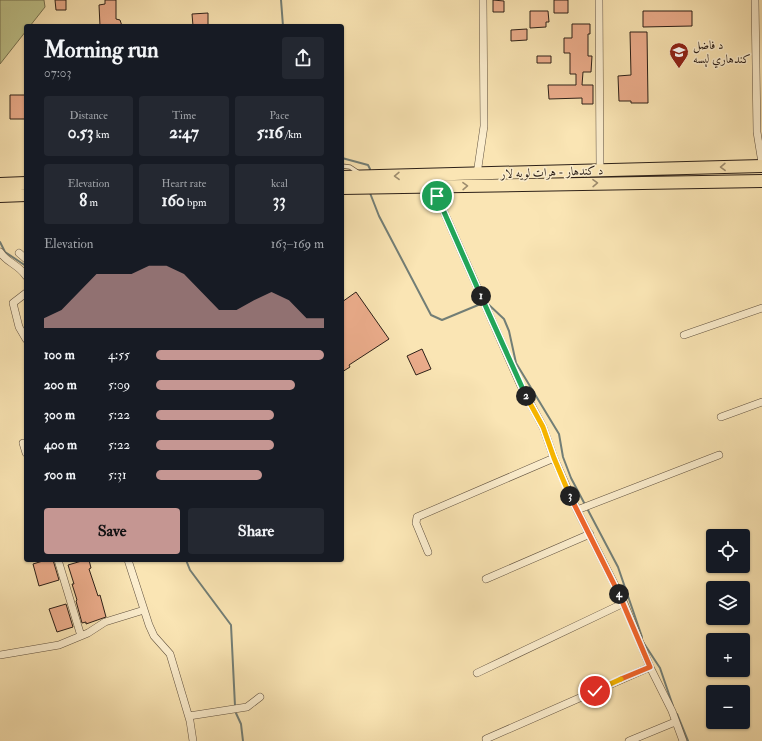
<!DOCTYPE html>
<html lang="en">
<head>
<meta charset="utf-8">
<style>
	:root { --surface:#171b24; --page:#242831; --text:#f1f3f6; --muted:#9ea1a6; --accent:#c59692 }
	body { margin:0; font-family:"IM FELL Double Pica",Amiri,serif; background:var(--page); color:var(--text); height:100vh; display:flex; flex-direction:column; font-size:15px; white-space:nowrap }
	* { box-sizing:border-box; margin:0 }
	p { font-size:13px; color:var(--muted) }
	.icon { flex:none; width:22px; height:22px; fill:none; stroke:currentColor; stroke-width:2; stroke-linecap:round; stroke-linejoin:round }
	.map { position:relative; flex:1; overflow:hidden }
	.sheet { position:absolute; left:24px; top:24px; width:320px; height:538px; display:flex; flex-direction:column; background:var(--surface); border-radius:4px; box-shadow:0 1px 3px #0004 }
	.sheet>* { flex:none }
	.controls { position:absolute; left:706px; top:529px; display:grid; gap:8px }
	.controls a { display:grid; place-items:center; width:44px; height:44px; border-radius:4px; background:var(--surface); box-shadow:0 1px 3px #0004; font-size:20px }
	.pin { position:absolute; display:grid; place-items:center; width:34px; height:34px; color:#fff; margin:-17px; border:2px solid #fff; border-radius:50%; box-shadow:0 1px 4px #0007 }
	.km { position:absolute; width:20px; height:20px; margin:-10px; border-radius:50%; background:#222; color:#fff; font-size:11px; line-height:20px; text-align:center }
	.round { display:grid; place-items:center; flex:none; width:42px; height:42px; border-radius:4px; background:var(--page) }
	.headline { display:flex; align-items:center; justify-content:space-between; height:68px; padding:0 20px }
	h1 { font-size:22px; font-weight:800; line-height:30px }
	.figures { display:grid; grid-template-columns:repeat(3,1fr); gap:6px; height:68px; padding:4px 20px }
	.figures div { display:grid; align-content:center; border-radius:4px; background:var(--page); text-align:center }
	.figures b { font-size:17px; font-weight:800 }
	.figures small { font-size:11px; font-weight:400 }
	.figures p { font-size:11px }
	.chart { height:112px; padding:8px 20px }
	.chart p { display:flex; justify-content:space-between }
	.chart svg { width:100%; height:72px; margin-top:4px; fill:var(--accent); opacity:.7 }
	.primary-button { display:flex; gap:8px; margin-top:auto; padding:8px 20px }
	.primary-button a { flex:1; height:46px; border-radius:4px; background:var(--accent); color:#111; font-size:16px; font-weight:800; line-height:46px; text-align:center }
	.primary-button a+a { background:var(--page); color:var(--text) }
	ul { padding:0 20px; list-style:none; font-size:13px }
	li { display:grid; grid-template-columns:64px 48px 1fr; align-items:center; height:30px }
	li i { height:10px; border-radius:5px; background:var(--accent) }
	.map>svg:first-child { display:block }
	.green { fill:#bfc48c; stroke:#767252 }
	.lines { fill:none; stroke-linecap:round; stroke-linejoin:round }
	.stream { stroke:#727e76; stroke-width:2 }
	.building { fill:#ecad8c; stroke:#2c2018 }
	.service-casing { stroke:#60513f; stroke-width:5 }
	.minor-casing { stroke:#60513f; stroke-width:8 }
	.trunk-casing { stroke:#2c2018; stroke-width:14 }
	.service { stroke:#fceece; stroke-width:3.5 }
	.minor { stroke:#fceece; stroke-width:7 }
	.trunk { stroke:#fae5b4; stroke-width:12 }
	.oneway { stroke:#9d8c6e }
	.split-1-casing { stroke:#fff; stroke-width:8 }
	.split-2-casing { stroke:#fff; stroke-width:8 }
	.split-3-casing { stroke:#fff; stroke-width:8 }
	.split-4-casing { stroke:#fff; stroke-width:8 }
	.split-5-casing { stroke:#fff; stroke-width:8 }
	.split-6-casing { stroke:#fff; stroke-width:8 }
	.split-1 { stroke:#22a559; stroke-width:5 }
	.split-2 { stroke:#22a559; stroke-width:5 }
	.split-3 { stroke:#f5b400; stroke-width:5 }
	.split-4 { stroke:#f0652b; stroke-width:5 }
	.split-5 { stroke:#f0652b; stroke-width:5 }
	.split-6 { stroke:#f5b400; stroke-width:5 }
	.labels { text-anchor:middle; stroke-width:3; stroke-linejoin:round; paint-order:stroke }
	.poi-label { font-size:12px; fill:#2c2018; stroke:#fceece; text-anchor:start }
	.street-label { font-size:12px; fill:#2c2018; stroke:#fceece }
</style>
</head>
<body>
<div class="map">
<svg width="762" height="741" viewBox="0 0 762 741">
	<rect width="100%" height="100%" fill="#fae5b4"/>
	<filter id="stains"><feTurbulence type="fractalNoise" baseFrequency=".005" numOctaves="4"/><feColorMatrix values="0 0 0 0 .2 0 0 0 0 .09 0 0 0 0 .02 0 0 0 .5 -.17"/></filter>
	<radialGradient id="worn" r=".72"><stop offset=".6" stop-color="#630" stop-opacity="0"/><stop offset="1" stop-color="#630" stop-opacity=".3"/></radialGradient>
	<path class="green" d="M0,0H44L45,7L30,26H26V31L0,64Z"/>
	<g class="lines">
		<path class="stream" d="M281,0L283,26
			M342,158L368,165L370,169
			M370,193L379,216L431,315L442,320L483,303
			M0,242L5,252L26,266
			M488,304L504,319L509,331L516,363L559,434L563,457L571,478L618,567L642,637
			M186,560L190,570L231,625L235,706
			M643,642L660,668L673,706
			M235,711L241,724L243,741
			M677,714L688,741"/>
	</g>
	<path class="building" d="M55,0H66V10H56Z
		M105,0H116V19L120,20L122,26H100L99,5L105,4Z
		M493,0L504,1V12H493Z
		M554,0H568V13H554Z
		M530,11H548L549,22H546V27L530,28Z
		M643,11H692V26L643,27Z
		M208,13V26H193L192,14Z
		M572,24H590V34H588V56H592L591,72H583L582,85H593V104H582V98L549,99L548,85H576V74H570V53H564V38H572Z
		M527,29V40L511,41V30Z
		M630,32H647L648,103H631V101H619L618,76L631,75Z
		M537,56H551V63H537Z
		M10,95H26V119H10Z
		M356,292L389,339L349,365L350,367L342,372V302Z
		M422,349L431,369L416,375L407,356Z
		M46,560H53L59,580L39,586L33,564Z
		M85,560H89L91,568L89,569L98,596L100,595L106,617L86,624V622L82,623L76,601L77,600L72,584H74L68,565Z
		M66,604L73,627L57,632L49,609Z"/>
	<g class="lines">
		<g class="service-casing">
			<path id="service" d="M342,166L350,167L359,173"/>
		</g>
		<g class="minor-casing">
			<path id="minor" d="M599,0L600,170
				M755,0L757,132L762,163
				M477,174L484,126L483,0
				M434,187L437,196L520,384L543,427L554,458L577,510L624,603L650,667L672,711L683,741
				M0,252C7,263 18,264 26,276
				M19,253L26,259
				M26,293L13,303L19,327L26,339
				M684,335L762,308
				M721,417L762,402
				M23,443L26,453
				M577,510L719,455
				M428,552L416,523L417,517L554,458
				M58,560L81,636
				M128,560L149,625L154,636L170,654L190,721L193,741
				M486,579L590,534
				M0,655L59,645L88,633L105,622L144,610
				M477,673L624,603
				M189,716L247,707L260,697
				M486,739L650,667
				M629,741L675,722"/>
		</g>
		<g class="trunk-casing">
			<path id="trunk" d="M342,177L762,166
				M0,184L26,183
				M342,188L762,181
				M0,196L26,195"/>
		</g>
		<use href="#service" class="service"/>
		<use href="#minor" class="minor"/>
		<use href="#trunk" class="trunk"/>
	</g>
	<defs><path id="oneway-chevron" d="M-2-3.5L2.5 0L-2 3.5" fill="none" stroke-width="1.6" stroke-linecap="round" stroke-linejoin="round"/></defs>
	<g class="oneway">
		<use href="#oneway-chevron" transform="translate(723 167) rotate(179)"/>
		<use href="#oneway-chevron" transform="translate(397 176) rotate(179)"/>
		<use href="#oneway-chevron" transform="translate(595 183) rotate(-1)"/>
		<use href="#oneway-chevron" transform="translate(465 186) rotate(-1)"/>
	</g>
	<g class="lines">
		<g class="split-1-casing">
			<path id="split-1" d="M437,196L481,296"/>
		</g>
		<g class="split-2-casing">
			<path id="split-2" d="M481,296L526,396"/>
		</g>
		<g class="split-3-casing">
			<path id="split-3" d="M526,396L543,427L554,458L570,496"/>
		</g>
		<g class="split-4-casing">
			<path id="split-4" d="M570,496L619,594"/>
		</g>
		<g class="split-5-casing">
			<path id="split-5" d="M619,594L650,667L621,679"/>
		</g>
		<g class="split-6-casing">
			<path id="split-6" d="M595,691L621,679"/>
		</g>
		<use href="#split-1" class="split-1"/>
		<use href="#split-2" class="split-2"/>
		<use href="#split-3" class="split-3"/>
		<use href="#split-4" class="split-4"/>
		<use href="#split-5" class="split-5"/>
		<use href="#split-6" class="split-6"/>
	</g>
	<defs>
		<g id="school-pin" transform="scale(1)"><path d="M0 17L-7.5 6A9.5 9.5 0 1 1 7.5 6Z" fill="#8f2418" stroke="#fceece"/><path d="M0-5L7-2L0 1L-7-2ZM-4 1L0 2.5L4 1V4Q0 6-4 4Z" fill="#fff"/></g>
	</defs>
	<g fill-rule="evenodd">
		<use href="#school-pin" x="679" y="52"/>
	</g>
	<g class="labels">
		<g class="poi-label">
			<text x="693" y="49">د فاضل<tspan x="693" dy="14">کندهاري لېسه</tspan></text>
		</g>
		<g class="street-label">
			<text transform="translate(552 172) rotate(-2)" y="4">د کندهار - هرات لويه لار</text>
		</g>
	</g>
	<rect width="100%" height="100%" filter="url(#stains)"/>
	<rect width="100%" height="100%" fill="url(#worn)"/>
</svg>
<div class="controls">
<a><svg class="icon" aria-label="locate" viewBox="0 0 24 24"><circle cx="12" cy="12" r="6"/><path d="M12 2v4M12 18v4M2 12h4M18 12h4"/></svg></a>
<a><svg class="icon" aria-label="layers" viewBox="0 0 24 24"><path d="M12 4l9 5-9 5-9-5zM3 14l9 5 9-5"/></svg></a>
<a>+</a>
<a>−</a>
</div>
<div class="pin" style="left:437px;top:196px;background:#1e9e55"><svg class="icon" aria-label="arrive" viewBox="0 0 24 24"><path d="M6 21V4h12l-3 4 3 4H6"/></svg></div>
<div class="pin" style="left:595px;top:691px;background:#d93025"><svg class="icon" aria-label="check" viewBox="0 0 24 24"><path d="M5 12l5 5 9-10"/></svg></div>
<b class="km" style="left:481px;top:296px">1</b>
<b class="km" style="left:526px;top:396px">2</b>
<b class="km" style="left:570px;top:496px">3</b>
<b class="km" style="left:619px;top:594px">4</b>
<section class="sheet">
<div class="headline"><div><h1>Morning run</h1><p>07:03</p></div><a class="round"><svg class="icon" aria-label="share" viewBox="0 0 24 24"><path d="M12 15V3M7 8l5-5 5 5M5 13v7h14v-7"/></svg></a></div>
<div class="figures">
<div><p>Distance</p><b>0.53<small> km</small></b></div>
<div><p>Time</p><b>2:47</b></div>
<div><p>Pace</p><b>5:16<small> /km</small></b></div>
</div>
<div class="figures">
<div><p>Elevation</p><b>8<small> m</small></b></div>
<div><p>Heart rate</p><b>160<small> bpm</small></b></div>
<div><p>kcal</p><b>33</b></div>
</div>
<div class="chart"><p><span>Elevation</span>163–169 m</p>
<svg viewBox="0 0 160 44" preserveAspectRatio="none"><path d="M0 44V38L10 33L20 22L30 11L40 11L50 11L60 6L70 6L80 11L90 22L100 33L110 33L120 27L130 22L140 27L150 38L160 38V44z"/></svg>
</div>
<ul>
<li><b>100 m</b>4:55<i style="width:100%"></i></li>
<li><b>200 m</b>5:09<i style="width:83%"></i></li>
<li><b>300 m</b>5:22<i style="width:70%"></i></li>
<li><b>400 m</b>5:22<i style="width:70%"></i></li>
<li><b>500 m</b>5:31<i style="width:63%"></i></li>
</ul>
<div class="primary-button"><a>Save</a><a>Share</a></div>
</section>
</div>
</body>
</html>
